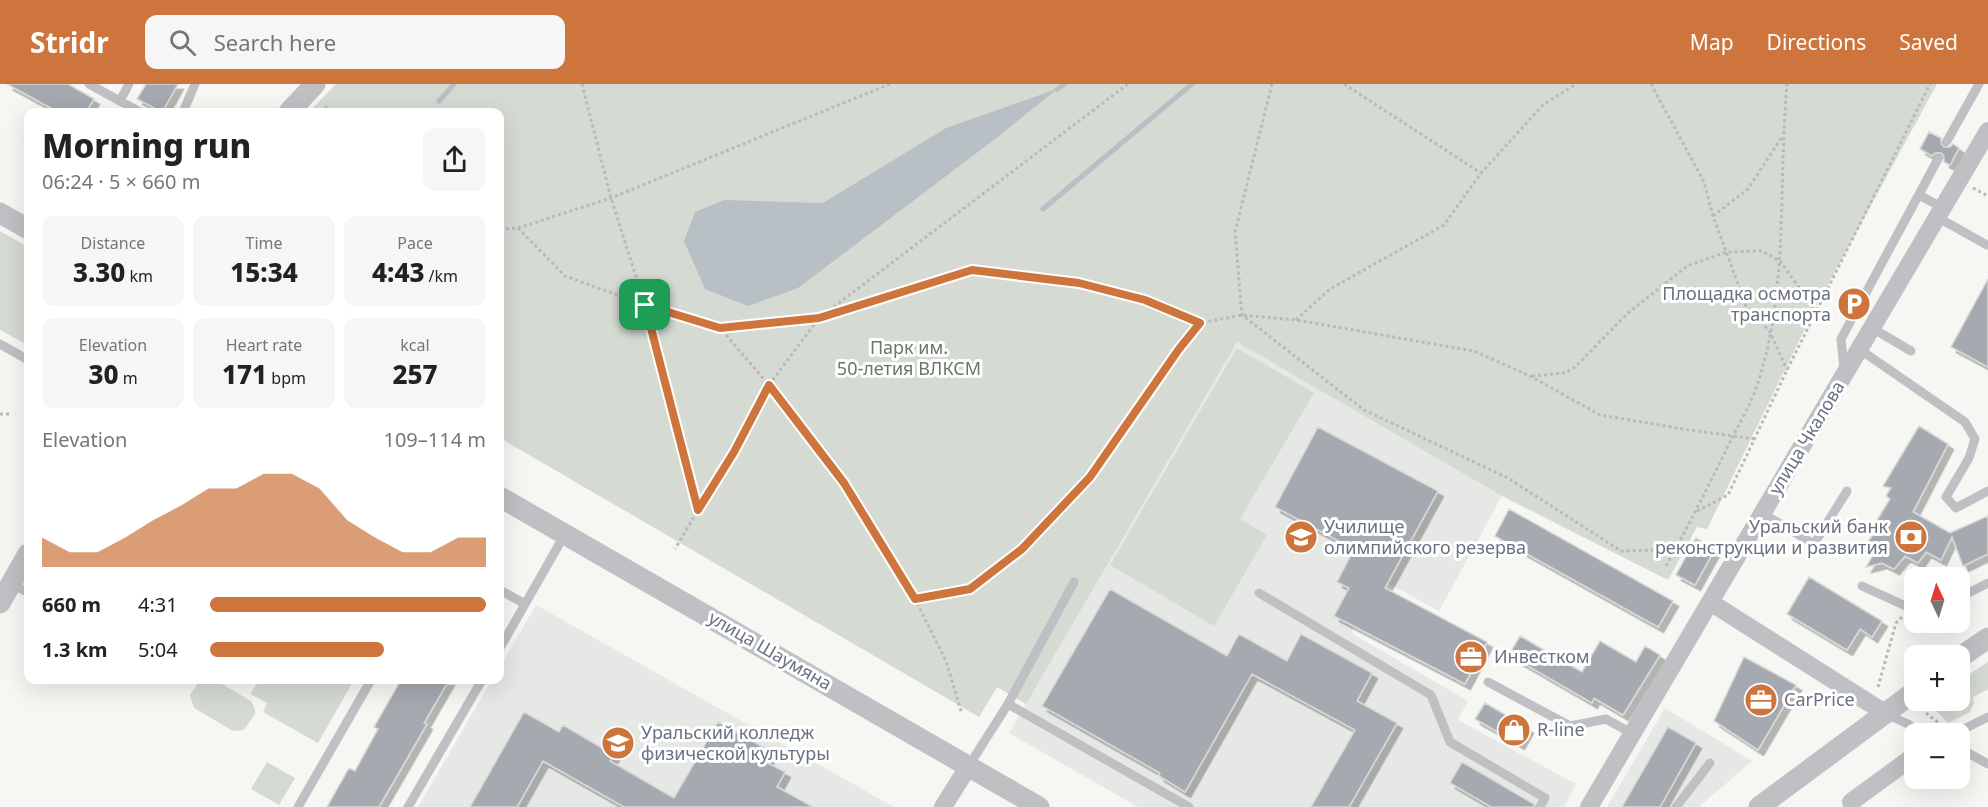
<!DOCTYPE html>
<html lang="en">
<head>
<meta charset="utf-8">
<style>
	:root { --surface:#fff; --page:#f6f6f6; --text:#222; --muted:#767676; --accent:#cd753d }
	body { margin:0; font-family:"Noto Sans",sans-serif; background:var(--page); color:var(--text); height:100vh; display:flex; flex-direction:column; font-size:22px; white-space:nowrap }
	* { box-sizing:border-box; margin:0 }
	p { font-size:20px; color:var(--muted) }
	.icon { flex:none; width:33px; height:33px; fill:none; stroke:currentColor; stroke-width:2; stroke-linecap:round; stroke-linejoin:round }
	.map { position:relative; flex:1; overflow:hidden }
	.panel { position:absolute; left:24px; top:24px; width:480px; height:576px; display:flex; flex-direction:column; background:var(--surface); border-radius:12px; box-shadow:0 6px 24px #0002 }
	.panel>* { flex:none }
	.needle { width:39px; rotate:356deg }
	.buttons { position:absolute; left:1904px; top:483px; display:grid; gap:12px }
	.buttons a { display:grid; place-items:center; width:66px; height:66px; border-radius:12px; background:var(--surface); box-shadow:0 6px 24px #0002; font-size:30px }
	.pin { position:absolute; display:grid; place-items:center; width:51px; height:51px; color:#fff; margin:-26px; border-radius:12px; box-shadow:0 3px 9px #0006 }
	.round { display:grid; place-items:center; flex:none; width:63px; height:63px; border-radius:12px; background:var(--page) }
	.head { display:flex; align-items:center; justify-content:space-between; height:102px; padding:0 18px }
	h1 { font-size:33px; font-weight:800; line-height:45px }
	.figures { display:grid; grid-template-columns:repeat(3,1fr); gap:9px; height:102px; padding:6px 18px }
	.figures div { display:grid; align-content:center; border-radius:12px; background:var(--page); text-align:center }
	.figures b { font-size:26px; font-weight:800 }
	.figures small { font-size:16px; font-weight:400 }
	.figures p { font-size:16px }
	.chart { height:168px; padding:12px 18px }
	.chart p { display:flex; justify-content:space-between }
	.chart svg { width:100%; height:108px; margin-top:6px; fill:var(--accent); opacity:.7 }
	ul { padding:0 18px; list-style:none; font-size:20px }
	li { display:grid; grid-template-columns:96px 72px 1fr; align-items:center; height:45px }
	li i { height:15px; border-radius:8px; background:var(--accent) }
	header { display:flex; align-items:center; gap:36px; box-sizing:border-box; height:84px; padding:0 30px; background:var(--accent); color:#fff }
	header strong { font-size:28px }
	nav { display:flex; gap:33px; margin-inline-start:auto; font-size:21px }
	.search { width:420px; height:54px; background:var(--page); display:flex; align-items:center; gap:15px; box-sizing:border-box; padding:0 21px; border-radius:12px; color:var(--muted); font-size:22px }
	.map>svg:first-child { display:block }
	.built { fill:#e6e8e6 }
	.green { fill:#d5dad3 }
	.water { fill:#b8bfc5 }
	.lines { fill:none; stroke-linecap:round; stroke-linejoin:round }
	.stream { stroke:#b8bfc5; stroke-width:5 }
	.building { fill:#a4aab0; stroke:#d7d7d6; stroke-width:1.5; filter:url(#shadow) }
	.path { stroke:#b8babd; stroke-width:3; stroke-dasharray:3 3; stroke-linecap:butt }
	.service { stroke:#bec0c4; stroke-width:9 }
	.minor { stroke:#bec0c4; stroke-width:18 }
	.tertiary { stroke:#bec0c4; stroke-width:21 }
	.route-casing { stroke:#fff; stroke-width:12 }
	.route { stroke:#cd753d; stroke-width:8 }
	.labels { text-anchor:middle; stroke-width:6; stroke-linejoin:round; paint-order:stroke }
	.poi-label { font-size:18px; fill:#697280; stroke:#fff; text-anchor:start }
	.park-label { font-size:18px; fill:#687867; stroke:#fff }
	.street-label { font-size:18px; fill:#697280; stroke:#fff }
</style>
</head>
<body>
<header>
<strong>Stridr</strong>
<div class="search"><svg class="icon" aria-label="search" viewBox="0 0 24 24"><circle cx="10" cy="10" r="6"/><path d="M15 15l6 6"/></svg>Search here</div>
<nav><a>Map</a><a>Directions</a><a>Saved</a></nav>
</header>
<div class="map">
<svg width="1988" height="723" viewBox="0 0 1988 723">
	<defs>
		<filter id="shadow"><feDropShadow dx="5.5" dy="5.5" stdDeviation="0" flood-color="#0004"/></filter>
	</defs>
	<rect width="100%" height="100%" fill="#f6f6f3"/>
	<path class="built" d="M1237,257L1502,412L1439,527L1380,495L1351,549L1468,617L1458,636L1576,700L1564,723H1138L1009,649Z
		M536,521L894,723H418L492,596H500V583Z
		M1665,624L1752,677L1699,723H1607Z"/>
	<path class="green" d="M336,0H1937L1814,226L1707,445L1697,443L1668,496L1502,412L1237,258L1026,620L997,603L979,633L500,354V28H309Z
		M0,147L28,163V261L0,246Z
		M1237,264L1314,309L1240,435L1267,451L1214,542L1110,481Z
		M1988,578V605L1973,613L1974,619L1970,628L1948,639L1927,617L1959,616V597Z
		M200,596H215L251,617L255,625V630L244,646L233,647L194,624L190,611Z
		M259,596H354L318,659L263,628L267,619L250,610Z
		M267,678L295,694L279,721L251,705Z"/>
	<path class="water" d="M1057,5L999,52L798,204L748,222L705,205L684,157L695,128L724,116L823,119L946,44Z"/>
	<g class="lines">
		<path class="stream" d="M1057,5L1065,0
			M439,17L454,0
			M1043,125L1192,0"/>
	</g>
	<path class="building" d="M7,0H68L94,15L86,28H58Z
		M146,0H178L162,28L137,15Z
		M1929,48L1941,54V60L1944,63H1950L1953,60L1959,64L1950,81L1944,78V72L1941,69H1935L1932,72L1920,65Z
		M1988,195V283L1951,263Z
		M1919,342L1948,360L1913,428L1950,449L1988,432V470L1963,482L1952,453L1941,476L1926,468L1918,479L1905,472L1894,485L1882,479L1866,483L1876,466L1866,461L1879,441L1876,438L1890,415L1886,412L1891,404L1883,402Z
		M1318,343L1438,407L1385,504L1487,558L1465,600L1334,532L1349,504L1337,498L1354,465L1275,423Z
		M1509,425L1673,517L1658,543L1495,452Z
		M1696,454L1715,465L1695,501L1676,491Z
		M1809,493L1882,537L1872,553L1860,545L1847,566L1787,530Z
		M1110,505L1227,572L1239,550L1287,577L1301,550L1372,589L1357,617L1397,639L1349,723H1311L1355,646L1252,590L1185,708L1159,692L1160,689L1042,622Z
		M1520,552L1582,588L1600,557L1636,578L1645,562L1660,571L1623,631L1594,614L1592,619L1509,571Z
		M1744,573L1796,601L1758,666L1714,637Z
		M401,596H449L424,639L427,640L379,723H327L349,684L355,687L378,645L374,643Z
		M1485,619L1528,644L1519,660L1475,635Z
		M524,628L559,648L563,641L614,671L610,677L674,714L718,638L772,668L766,678L785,688L777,703L813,723H624L543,677L517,723H470Z
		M1668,643L1696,659L1660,723H1622Z
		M1462,678L1534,720L1533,723H1491L1450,699Z"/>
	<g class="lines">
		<path class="path" d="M582,0L611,114L645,221L698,426L675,465
			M1272,0L1235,148L1242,231L1364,326L1508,394L1621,467L1660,466
			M1344,0L1481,89
			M1651,0L1704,98L1713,132L1746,222L1770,248L1787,286
			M326,22V28
			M1973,104L1988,112
			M1713,132L1748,105L1782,53
			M518,144L565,192L645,221L720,244L769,301L844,399L915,515L946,577L962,630
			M500,145L518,144L611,114L890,0
			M1296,236L1330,205L1444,141L1481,89L1543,21L1576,0
			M720,244L819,234L972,186L1079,199L1145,216L1200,239L1242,231L1296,236L1474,267L1530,292L1600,331L1683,345L1755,355
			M1532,292L1565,289L1575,283L1628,229L1687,182L1727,168L1762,167L1780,177L1817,229
			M0,330H10
			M698,426L734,368L769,301L819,234L1128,0
			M1697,427L1728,411L1787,286L1930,0
			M1666,482C1689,441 1710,399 1731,356C1740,338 1752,318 1758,299C1789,203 1778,99 1787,0
			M915,515L970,505L1021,465L1090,393L1179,265L1200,239
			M1878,603L1896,539L1903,532
			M1926,629L1944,643"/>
		<path class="service" d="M89,0L140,28
			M120,17L129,0
			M183,28L195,0
			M1947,57L1979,0
			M1919,111L1943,124
			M1937,133L1987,161
			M1872,244L1911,267
			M0,260L28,276
			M1859,265L1965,338L1975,355L1969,374L1946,413L1956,424L1988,407
			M1844,285L1841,255L1938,75
			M1762,429L1814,460L1847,407
			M12,499L28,509
			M1862,502L1910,524L1914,523
			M500,506L525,520
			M1259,509L1431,611L1450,658L1545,714L1540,723
			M1959,514L1988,499
			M500,564L565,450
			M1488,598L1570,642L1606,635L1633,650
			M1008,620L1074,498
			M1886,630L1908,640L1920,650
			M1954,650L1988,633
			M1959,664L1988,680
			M968,683L1008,620L1189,723
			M298,723L371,596
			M408,723L482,596
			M1676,723L1710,679"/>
		<path class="minor" d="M1710,518L1885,629
			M1851,718L1914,672
			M943,723L968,683
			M1589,723L1988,47"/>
		<path class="tertiary" d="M289,28L315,0
			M0,129L28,145
			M500,413L1039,723
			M0,519L28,470
			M1959,574L1988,554
			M1759,723L1914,608"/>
	</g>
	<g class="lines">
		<g class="route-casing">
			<path id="route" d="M972,186L1079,199L1145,216L1200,239L1179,265L1090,393L1022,465L970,505L915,515L844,399L769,301L734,368L698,426L645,221L720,244L819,234Z"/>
		</g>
		<use href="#route" class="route"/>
	</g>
	<defs>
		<g id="parking-disc" transform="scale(1.725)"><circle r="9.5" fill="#cd753d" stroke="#fff"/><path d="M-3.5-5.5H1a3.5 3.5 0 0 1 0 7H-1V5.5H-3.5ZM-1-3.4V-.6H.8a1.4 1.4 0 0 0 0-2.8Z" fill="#fff"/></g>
		<g id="university-disc" transform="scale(1.725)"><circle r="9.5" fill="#cd753d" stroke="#fff"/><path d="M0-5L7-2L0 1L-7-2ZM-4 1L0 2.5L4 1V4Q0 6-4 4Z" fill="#fff"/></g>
		<g id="bank-disc" transform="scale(1.725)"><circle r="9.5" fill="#cd753d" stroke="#fff"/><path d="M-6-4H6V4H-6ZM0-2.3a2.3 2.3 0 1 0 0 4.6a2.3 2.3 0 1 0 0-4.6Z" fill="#fff"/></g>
		<g id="office-disc" transform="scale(1.725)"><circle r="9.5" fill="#cd753d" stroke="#fff"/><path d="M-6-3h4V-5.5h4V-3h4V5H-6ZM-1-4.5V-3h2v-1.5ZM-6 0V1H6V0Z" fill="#fff"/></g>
		<g id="shop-disc" transform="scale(1.725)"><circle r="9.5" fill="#cd753d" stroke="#fff"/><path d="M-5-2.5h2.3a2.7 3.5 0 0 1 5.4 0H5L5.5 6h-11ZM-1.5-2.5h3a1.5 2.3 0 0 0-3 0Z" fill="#fff"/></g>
	</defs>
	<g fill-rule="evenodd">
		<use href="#parking-disc" x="1854" y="220"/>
		<use href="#university-disc" x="1301" y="453"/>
		<use href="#bank-disc" x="1911" y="453"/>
		<use href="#office-disc" x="1471" y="573"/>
		<use href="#office-disc" x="1761" y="616"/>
		<use href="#shop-disc" x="1514" y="646"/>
		<use href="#university-disc" x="618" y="659"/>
	</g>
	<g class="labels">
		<g class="poi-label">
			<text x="1831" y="216" text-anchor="end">Площадка осмотра<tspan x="1831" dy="21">транспорта</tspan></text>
			<text x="1324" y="449">Училище<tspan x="1324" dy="21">олимпийского резерва</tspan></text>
			<text x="1888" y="449" text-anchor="end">Уральский банк<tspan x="1888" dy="21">реконструкции и развития</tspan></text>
			<text x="1494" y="579">Инвестком</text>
			<text x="1784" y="622">CarPrice</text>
			<text x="1537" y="652">R-line</text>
			<text x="641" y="655">Уральский колледж<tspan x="641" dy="21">физической культуры</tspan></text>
		</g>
		<g class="park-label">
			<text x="909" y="270">Парк им.<tspan x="909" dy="21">50-летия ВЛКСМ</tspan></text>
		</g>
		<g class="street-label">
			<text transform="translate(1807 354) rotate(-59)" y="6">улица Чкалова</text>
			<text transform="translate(770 567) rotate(30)" y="6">улица Шаумяна</text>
		</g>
	</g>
</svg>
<div class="buttons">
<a><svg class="needle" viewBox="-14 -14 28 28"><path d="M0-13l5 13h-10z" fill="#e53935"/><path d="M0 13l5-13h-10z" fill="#767676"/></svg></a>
<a>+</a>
<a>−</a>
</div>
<div class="pin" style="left:645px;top:221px;background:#1e9e55"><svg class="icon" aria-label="arrive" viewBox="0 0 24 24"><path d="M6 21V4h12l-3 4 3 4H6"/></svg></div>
<section class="panel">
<div class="head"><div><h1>Morning run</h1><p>06:24 · 5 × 660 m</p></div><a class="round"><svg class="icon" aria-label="share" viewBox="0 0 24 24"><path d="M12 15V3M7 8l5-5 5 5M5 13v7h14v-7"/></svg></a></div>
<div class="figures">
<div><p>Distance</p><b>3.30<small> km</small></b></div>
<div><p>Time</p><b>15:34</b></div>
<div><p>Pace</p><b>4:43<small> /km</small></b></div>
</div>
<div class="figures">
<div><p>Elevation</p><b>30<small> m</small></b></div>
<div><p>Heart rate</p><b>171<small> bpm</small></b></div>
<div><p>kcal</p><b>257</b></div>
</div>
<div class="chart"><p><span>Elevation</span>109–114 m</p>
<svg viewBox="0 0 160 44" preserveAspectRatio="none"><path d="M0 44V32L10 38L20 38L30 32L40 25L50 19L60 12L70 12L80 6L90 6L100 12L110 25L120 32L130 38L140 38L150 32L160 32V44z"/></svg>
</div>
<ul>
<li><b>660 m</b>4:31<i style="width:100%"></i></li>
<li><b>1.3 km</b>5:04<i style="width:63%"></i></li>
</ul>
</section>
</div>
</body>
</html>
